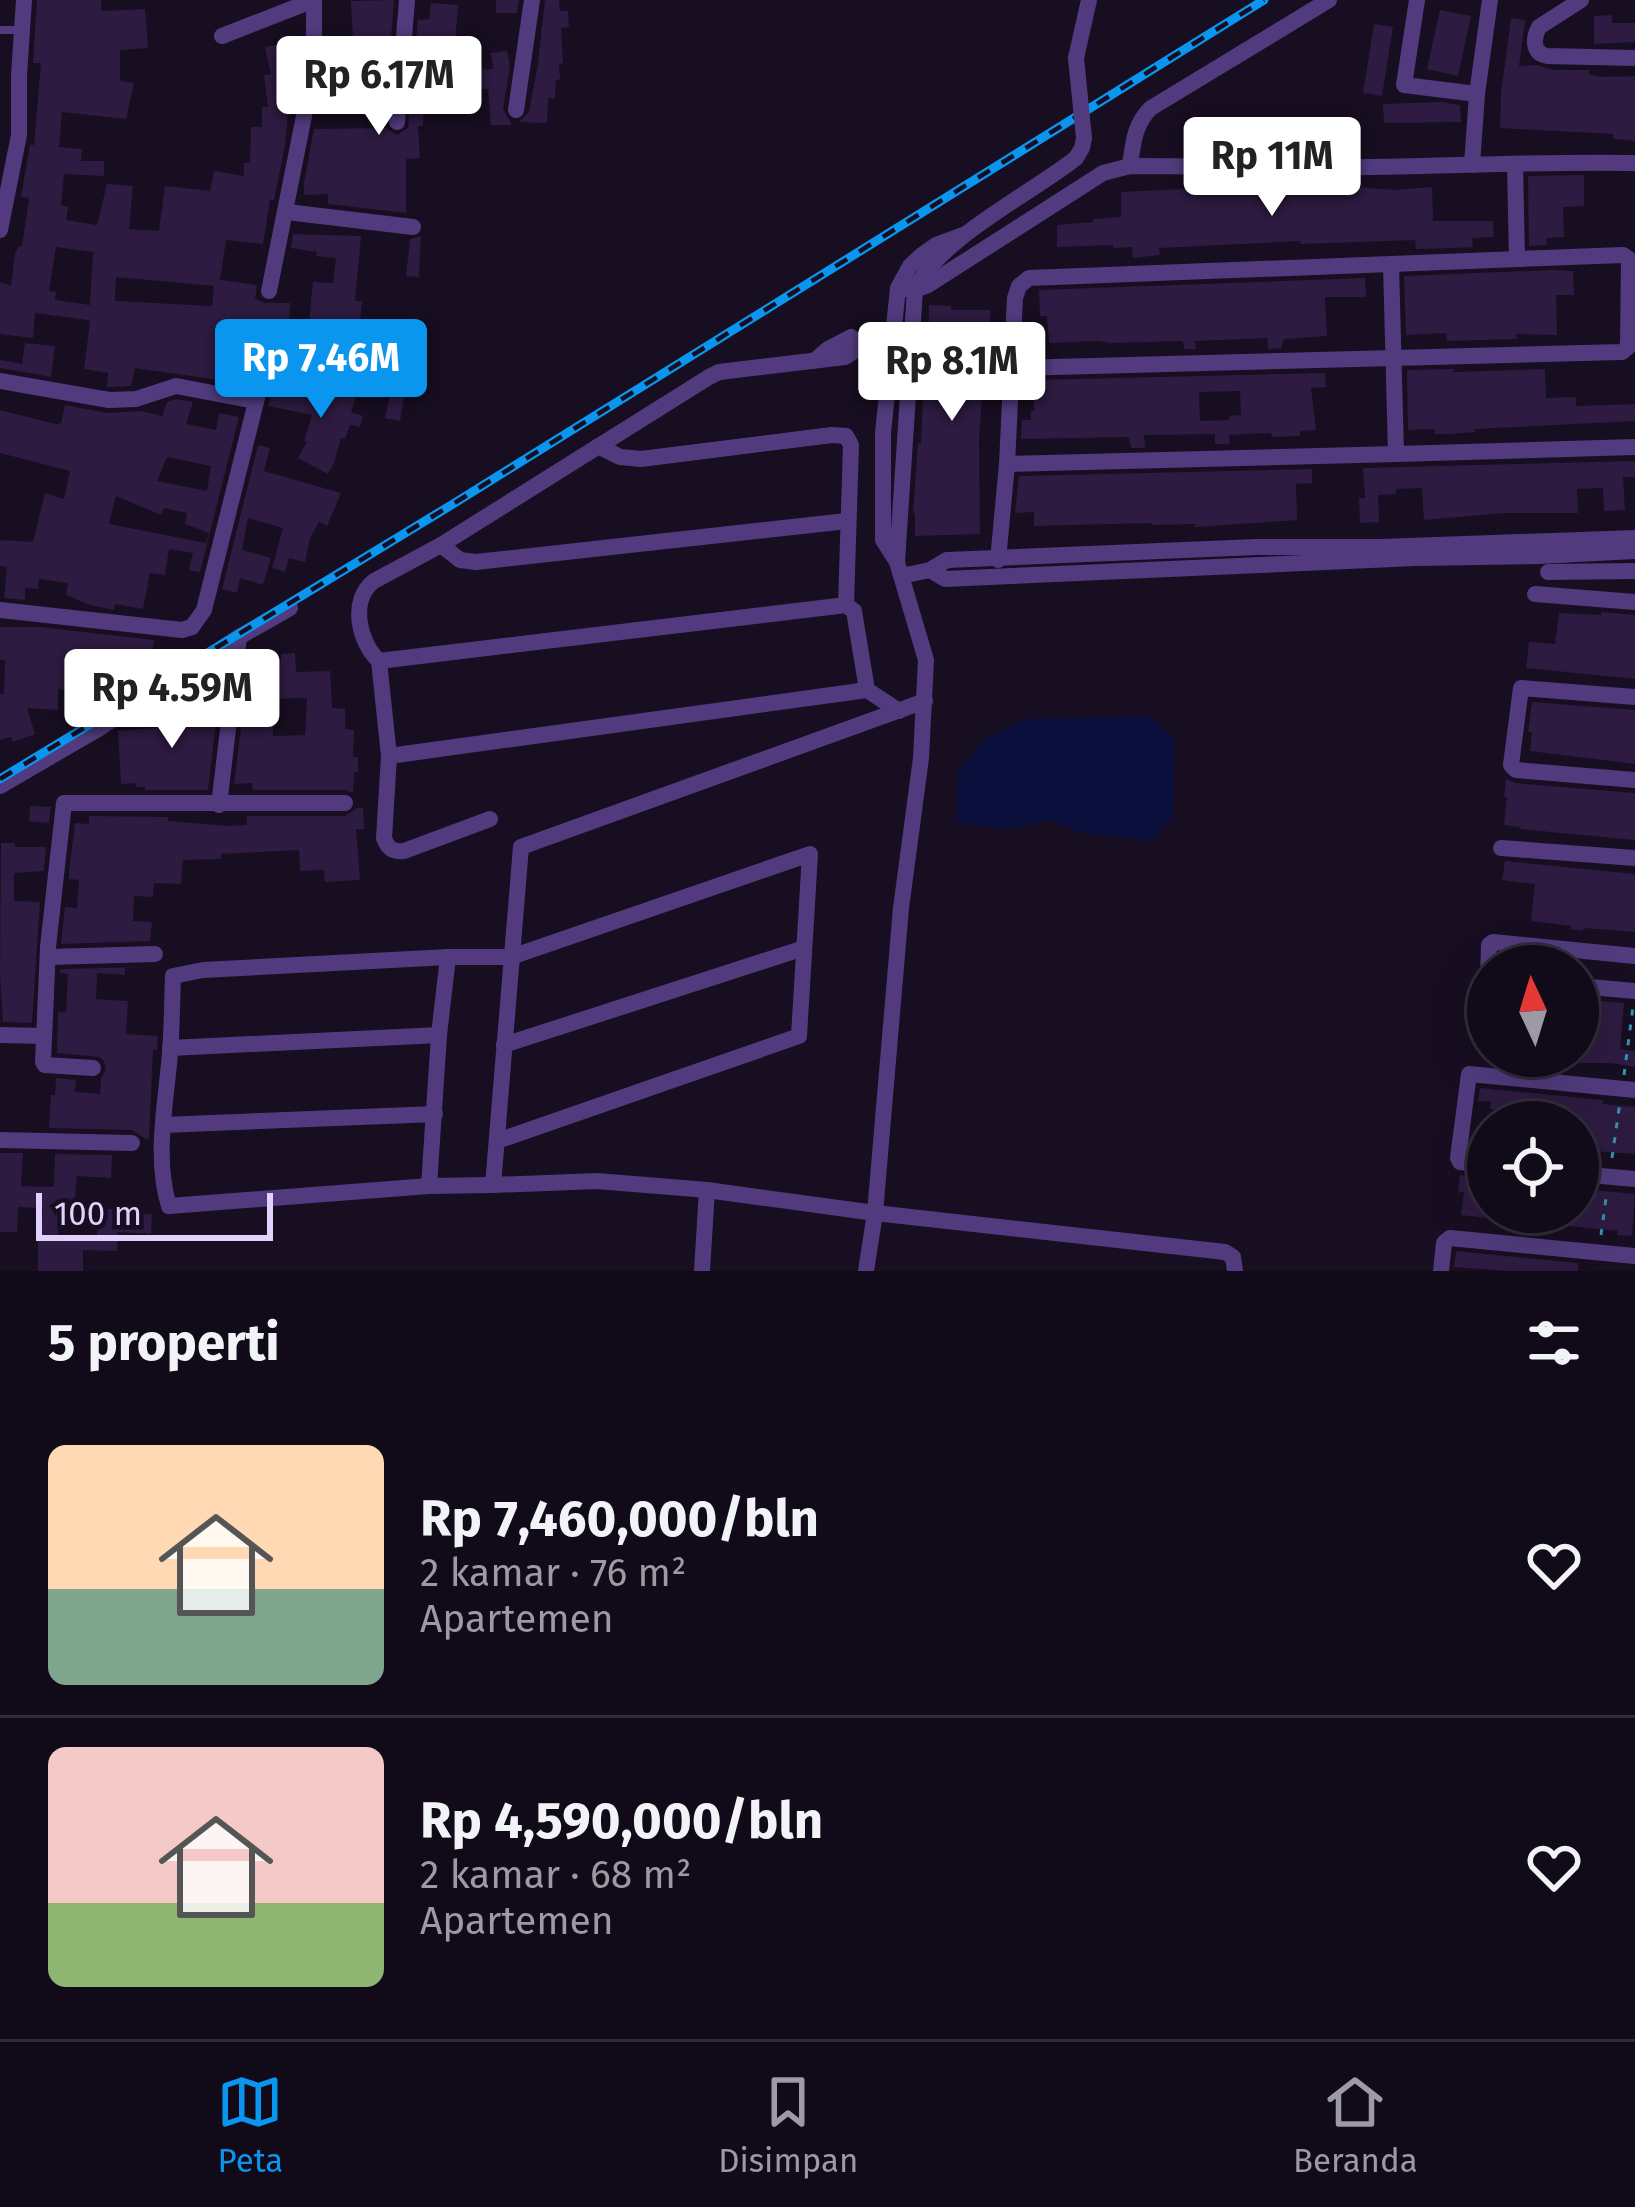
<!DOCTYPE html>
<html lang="id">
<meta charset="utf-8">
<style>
body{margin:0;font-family:"Fira Sans",sans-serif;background:#1e1826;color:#f1f3f6;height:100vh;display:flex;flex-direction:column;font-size:45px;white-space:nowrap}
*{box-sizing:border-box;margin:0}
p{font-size:39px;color:#9c9aa2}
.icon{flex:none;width:66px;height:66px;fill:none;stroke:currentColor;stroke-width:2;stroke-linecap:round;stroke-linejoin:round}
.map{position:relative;height:1271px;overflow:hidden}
.panel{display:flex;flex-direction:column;background:#110a19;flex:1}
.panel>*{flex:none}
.needle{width:78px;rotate:356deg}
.fabs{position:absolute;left:1467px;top:945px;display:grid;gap:24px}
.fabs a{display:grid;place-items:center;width:132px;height:132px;border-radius:50%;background:#110a19;box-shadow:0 12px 48px #0002,0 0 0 3px #302b38;font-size:60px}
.scale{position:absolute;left:36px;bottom:30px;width:237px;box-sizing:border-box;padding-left:12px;border:6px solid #e2d0fd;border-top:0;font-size:33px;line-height:42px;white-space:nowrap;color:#e2d0fd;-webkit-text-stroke:9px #170e21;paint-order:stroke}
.price{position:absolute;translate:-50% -102px;padding:0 27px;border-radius:12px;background:#fff;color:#222;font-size:39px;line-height:78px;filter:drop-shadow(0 3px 6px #0008)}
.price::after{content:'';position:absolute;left:50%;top:72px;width:36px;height:27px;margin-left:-18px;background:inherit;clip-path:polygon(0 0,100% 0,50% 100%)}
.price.selected{background:#0a95ef;color:#fff}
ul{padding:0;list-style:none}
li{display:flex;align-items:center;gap:36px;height:300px;padding:0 48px}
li+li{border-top:3px solid #302b38}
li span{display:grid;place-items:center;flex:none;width:336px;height:240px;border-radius:18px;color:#555}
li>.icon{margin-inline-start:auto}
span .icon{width:144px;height:144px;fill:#fffc;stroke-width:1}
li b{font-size:51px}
h2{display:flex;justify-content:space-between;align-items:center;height:144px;padding:0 48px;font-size:51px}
.tab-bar{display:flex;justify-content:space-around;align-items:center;height:168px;border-top:3px solid #302b38;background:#110a19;font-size:33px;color:#9c9aa2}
.tab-bar a{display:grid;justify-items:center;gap:6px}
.tab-bar .selected{color:#0a95ef}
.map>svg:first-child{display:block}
.water{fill:#0b0f3c}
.building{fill:#2e1b41;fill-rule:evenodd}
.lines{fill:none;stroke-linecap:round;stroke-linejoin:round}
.path{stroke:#3391ae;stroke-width:3;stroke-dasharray:6 9;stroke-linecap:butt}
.lane{stroke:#513b7e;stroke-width:8}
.street{stroke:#513b7e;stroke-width:16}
.rail-casing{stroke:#0a95ef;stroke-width:9}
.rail{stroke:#170e21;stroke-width:4.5;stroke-dasharray:14;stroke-linecap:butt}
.street-bridge{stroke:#513b7e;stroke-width:16}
</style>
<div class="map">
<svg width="1635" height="1271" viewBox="0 0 1635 1271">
<rect width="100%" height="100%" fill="#170e21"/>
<path class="water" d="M1147 716 1175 737 1173 817 1151 841 1082 833 1047 820 1005 830 957 822V773L986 738 1026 719Z"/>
<g class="building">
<path d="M37 0H101L102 11 145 9 148 48 120 50V81L134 83 126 119 62 112 59 147 82 149 81 161H104V176L64 174 61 205 68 207 66 220 97 225 107 184 133 186 129 229 159 231 165 186 210 191 214 171 244 176V163H250L251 127H262V107H268L264 75 271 74 265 47 301 40V53L290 55 294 99 291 115H288L285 146 274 200H270L263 244 226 240 220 280 257 285 255 299 265 303H290L288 344 307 346 313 282 333 283 336 258 316 256 317 252 291 248 293 234 361 236 355 301H362L356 366 269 358 254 365 247 384 135 368 131 386 110 387H107L108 373 84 369 90 321 88 320 35 313 33 338 0 334V282L11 286 15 254 19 246H22L29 198 21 197 30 145H34L41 63H33ZM56 247 93 252 90 305 55 300 56 292 49 291ZM116 277 214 286 212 306 115 301Z"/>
<path d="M394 0 386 102 366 103 365 66 341 65V56H327V40H353L351 1Z"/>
<path d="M496 0H519L517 13H496Z"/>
<path d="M545 0H559L560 11H568L569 27 561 28 563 63 559 64 560 79 556 80 555 98H548L547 123 519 122 529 112 538 63Z"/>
<path d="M431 3 458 5 454 56 423 55V126H418L420 158 406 159V213L328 204V194L304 195V183L314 129 386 128 397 135 408 128 418 20 429 19Z"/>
<path d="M1440 10 1471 16 1458 76 1427 69Z"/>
<path d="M1612 15V23H1635V42L1594 44V16Z"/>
<path d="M1511 18 1525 20 1519 66 1536 65 1554 70H1589V75L1603 77 1635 76V141L1614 139 1613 134 1500 128 1501 94Z"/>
<path d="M1374 24 1393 27 1382 96 1363 93Z"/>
<path d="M507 51 510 66 503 109 512 125H491L488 89 463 90 462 70 493 69 491 53Z"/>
<path d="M1441 102 1460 105 1461 122 1384 123 1383 104Z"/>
<path d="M1584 175V206L1563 207 1564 237 1546 238 1547 245 1529 246 1528 176Z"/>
<path d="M1286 184 1287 190 1308 191 1355 187 1394 190 1432 187 1433 221H1493L1494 237 1472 238 1473 247 1454 248 1416 249 1415 240 1301 244 1300 241 1159 248 1160 255 1133 258 1132 247 1113 248V245L1057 247V225L1093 222V219L1121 217V192Z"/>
<path d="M421 236 419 277 406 276 410 239Z"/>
<path d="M1553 270 1573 271 1574 295H1556L1557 335 1516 334 1517 339 1447 341 1446 333 1406 335 1404 276Z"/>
<path d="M1365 278 1366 297H1325L1327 336 1284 339 1281 348 1268 349 1267 338 1195 341 1196 349H1184L1183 341 1111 343 1098 341 1049 343 1047 316H1040L1039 290Z"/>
<path d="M929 305 951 306V310H990L991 343 986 342 979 438 980 534 915 536V513H913L918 443H921L924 375H928ZM942 350H968L967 376 941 375Z"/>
<path d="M25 343 55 346 51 377 0 368V360L22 364Z"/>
<path d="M1454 369V372L1545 369 1546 398 1576 397V406L1635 404V421L1475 429V432L1449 434H1435L1434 429 1408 430 1407 370Z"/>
<path d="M1325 373 1326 387 1311 388 1316 430 1300 431V436L1272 437 1271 433 1243 434 1229 435 1230 444H1215V434L1144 435 1145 448H1131L1129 437 1021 439 1022 420H1031V411H1034V380ZM1240 391 1241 415 1229 416V420L1200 421 1199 392Z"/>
<path d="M299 386 326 389 356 396 351 412 363 416 360 427 350 425 345 439 341 438 334 463 328 474 298 458 307 442 304 441 312 415 268 406 272 390 297 395Z"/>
<path d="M391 389 405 392 400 421 385 418Z"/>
<path d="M177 399 193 402 186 424 216 430 219 413 239 417 200 572 189 570 193 553 169 549 165 575 150 573 143 609 115 604 114 610 90 605 66 595 68 583 39 579 38 589 25 588V600L4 598 7 567 0 566V540L33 542 45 493 64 499 70 471 0 453V410L56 424 61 423 65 405 107 413 141 411 162 416 167 402ZM167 457 211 466 207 491 157 481ZM116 496 161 515 164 508 187 513 185 524 209 533 206 543 109 524Z"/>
<path d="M258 445 270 448 264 471 341 493 327 526 319 522 310 538 305 562 289 558 285 572 272 568 283 528 248 518 242 550 271 558 263 585 240 578 237 593 222 589Z"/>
<path d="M1635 461V477H1623L1625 510 1604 511 1603 488 1577 489 1578 513H1506L1424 520 1422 488 1396 489V494L1378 495 1379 522 1360 523 1359 498H1365L1363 468Z"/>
<path d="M1312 469V483L1296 484 1297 520 1211 526 1195 527V524L1152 525 1151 523 1034 526V512L1015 513 1019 476Z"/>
<path d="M1601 612 1635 615V679L1526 668 1529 642 1555 644 1559 613 1601 615Z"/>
<path d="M0 627H40L154 640 152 658H130V667L102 666 99 694 58 689V710L27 708 35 734 13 742 11 737 0 740V694H4L5 660H0Z"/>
<path d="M295 653 296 672 330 671 332 708 345 709V729L354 730 353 757H358V772H354L353 793 345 790H253L252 783 234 784 249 663 281 662V654ZM307 698 305 735 273 736 272 699Z"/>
<path d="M220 690 208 790H145V787H136L135 783 121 784 118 731 185 725 184 700 208 699 207 691Z"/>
<path d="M1532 702 1635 710V764L1530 751 1532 732H1528Z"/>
<path d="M1506 779 1515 783 1635 793V840L1520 829V827L1504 825 1507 797H1504Z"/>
<path d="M30 806 51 807 49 823 29 821Z"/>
<path d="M357 808H363L364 829H356L360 880 325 882 324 870 300 871 299 850 221 854V859L183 860 181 884 154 883 153 897 134 896 133 921 152 922 150 941 61 944 65 907 77 908 79 880 69 879V872L75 823 89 824V816L168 817V821L227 826 247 825V816H345Z"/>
<path d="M1 843H15V847H46L44 871 14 873V901L40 902 32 1023 3 1022 0 975Z"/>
<path d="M1505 861 1635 874V932L1584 928 1583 931 1570 929 1571 926 1531 921 1535 884 1502 880Z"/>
<path d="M146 967 125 968V975L97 973 96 999 128 1001 126 1034 158 1036 157 1050H153L149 1139 144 1138 132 1130 49 1128 51 1095H55L56 1078 76 1080 75 1092 100 1094 101 1078 106 1070 104 1061 99 1057 57 1053 58 1012H66L68 974 60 973V969Z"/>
<path d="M1578 999 1624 1003 1620 1049 1635 1051V1067L1611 1063H1578Z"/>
<path d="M1480 1088 1604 1100 1603 1104 1635 1107V1154L1578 1150V1118L1564 1117V1111L1509 1107V1111L1490 1109 1491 1102 1478 1101Z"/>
<path d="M0 1153H23L21 1186 49 1187 54 1186 55 1154 112 1155 111 1178 77 1176 74 1204H59L58 1235 97 1236 98 1209H116V1213L152 1214 151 1234 118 1232 117 1251 83 1250V1271H38V1234H41L43 1208 18 1207 17 1232H0Z"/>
<path d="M1460 1175 1488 1178V1218L1461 1215 1464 1192H1458Z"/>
<path d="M1582 1189 1635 1194 1632 1236 1617 1235 1618 1231 1512 1220 1513 1212H1578Z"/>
<path d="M1456 1251 1578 1263V1271H1507L1454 1267Z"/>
</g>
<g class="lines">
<g class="path">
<path d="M1624 1075 1633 1007"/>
<path d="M1612 1158 1620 1102"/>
<path d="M1601 1235 1607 1191"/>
</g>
<path class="lane" d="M0 30H22"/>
<g class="street">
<path d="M1417 0 1404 85 1477 94"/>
<path d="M1581 0 1539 27C1533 38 1532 53 1547 56L1635 58"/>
<path d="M222 36 314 0"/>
<path d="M1076 58 1089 0"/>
<path d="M516 110 532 0"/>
<path d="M397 122 407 0"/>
<path d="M1515 164 1517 259"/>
<path d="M1472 165 1477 94 1490 0"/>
<path d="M1130 166C1133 144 1134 124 1151 108L1329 0"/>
<path d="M287 212 413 227"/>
<path d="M0 230 19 135V76L24 0"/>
<path d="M1391 264 1396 454 1635 447"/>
<path d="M898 288 915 290 928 285 1103 173 1130 166C1210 166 1289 168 1369 167 1458 166 1546 161 1635 163"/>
<path d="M269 291 314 66V0"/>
<path d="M0 381 109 400 136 399 176 386 255 401"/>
<path d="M598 446 620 457 641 459 832 435 846 436 851 445 846 605 379 661C359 643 349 600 374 581L441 545 709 377 719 372 845 357 857 349 858 343 851 337 828 349 814 361"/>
<path d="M1007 464 1396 454"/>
<path d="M441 545 460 560 476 562 847 521"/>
<path d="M998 560 1007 464 1015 298 1019 286 1029 278 1623 255 1629 259 1628 347 1622 352 1012 368"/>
<path d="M897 561 915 290C939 238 1031 194 1076 158L1082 148 1084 138"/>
<path d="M930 570 945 579 1415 558 1539 556 1635 551"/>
<path d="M1548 572 1635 571"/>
<path d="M901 576 930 570 947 560 1256 547H1382L1635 538"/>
<path d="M1535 594 1635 602"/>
<path d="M846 605 854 611 867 690"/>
<path d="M0 610 182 630 192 627 204 610 263 374 269 371 381 381"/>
<path d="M379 661 389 756 384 838C388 849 393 852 404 851L490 819"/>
<path d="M1635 697 1521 688 1511 765 1516 770 1635 780"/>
<path d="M389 756 867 690 899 711"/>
<path d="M0 786 98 729 239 637 290 608"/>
<path d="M219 805 239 637"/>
<path d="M1501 848 1635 858"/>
<path d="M48 957 155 954"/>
<path d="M1488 977 1489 945 1493 942 1635 956"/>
<path d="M1578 986 1635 991"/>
<path d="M0 1035 44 1036"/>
<path d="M504 1045 804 948"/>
<path d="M170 1048 439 1035"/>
<path d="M93 1068 45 1065 43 1062 48 947 64 803H345"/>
<path d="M163 1125 435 1114"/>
<path d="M0 1140 132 1143"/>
<path d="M1488 1165 1460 1162 1458 1158 1469 1074 1635 1090"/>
<path d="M1578 1174 1635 1179"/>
<path d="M493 1185 429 1186 169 1206C154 1158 166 1103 170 1053 172 1028 172 1002 173 976L203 970 448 957H511L810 854 799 1036 497 1141"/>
<path d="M429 1186 439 1035 448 957"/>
<path d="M707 1190 597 1181 493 1185 521 847 925 701"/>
<path d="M702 1271 707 1190 875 1213 1225 1252 1233 1257 1235 1271"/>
<path d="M866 1271 875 1213 901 908 921 758 926 660 897 562 883 540V433L898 288 910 266 922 255 936 245 963 235"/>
<path d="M1441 1271 1444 1243 1450 1238 1635 1256"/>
</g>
<defs>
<path id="rail" d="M0 779 453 504 1264 0"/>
</defs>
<use href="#rail" class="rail-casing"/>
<use href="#rail" class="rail"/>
<path class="street-bridge" d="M1076 58 1084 138"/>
</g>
</svg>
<div class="fabs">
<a><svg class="needle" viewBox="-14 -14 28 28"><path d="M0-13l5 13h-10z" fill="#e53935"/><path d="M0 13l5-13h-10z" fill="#9c9aa2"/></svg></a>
<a><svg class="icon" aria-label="locate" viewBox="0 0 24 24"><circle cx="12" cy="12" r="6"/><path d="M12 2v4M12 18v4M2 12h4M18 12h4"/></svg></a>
</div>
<div class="scale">100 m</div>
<b class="price" style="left:379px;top:138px">Rp 6.17M</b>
<b class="price" style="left:1272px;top:219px">Rp 11M</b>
<b class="price selected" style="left:321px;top:421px">Rp 7.46M</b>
<b class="price" style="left:952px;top:424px">Rp 8.1M</b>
<b class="price" style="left:172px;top:751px">Rp 4.59M</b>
</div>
<section class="panel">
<h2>5 properti<svg class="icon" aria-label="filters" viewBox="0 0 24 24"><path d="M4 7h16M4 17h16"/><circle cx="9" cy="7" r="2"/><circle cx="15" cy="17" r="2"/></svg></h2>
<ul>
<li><span style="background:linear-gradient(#ffd9b3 60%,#7fa58c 0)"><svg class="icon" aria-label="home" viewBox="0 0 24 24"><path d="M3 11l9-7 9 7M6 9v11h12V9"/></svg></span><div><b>Rp 7,460,000/bln</b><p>2 kamar · 76 m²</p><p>Apartemen</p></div><svg class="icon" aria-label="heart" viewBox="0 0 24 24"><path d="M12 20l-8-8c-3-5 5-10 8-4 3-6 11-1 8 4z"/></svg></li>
<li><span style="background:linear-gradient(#f6c9c9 65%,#8fb573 0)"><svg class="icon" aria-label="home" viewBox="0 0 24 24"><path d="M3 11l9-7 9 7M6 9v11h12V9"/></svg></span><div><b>Rp 4,590,000/bln</b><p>2 kamar · 68 m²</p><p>Apartemen</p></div><svg class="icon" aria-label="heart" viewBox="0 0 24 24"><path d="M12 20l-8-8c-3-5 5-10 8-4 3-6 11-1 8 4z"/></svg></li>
</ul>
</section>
<nav class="tab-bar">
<a class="selected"><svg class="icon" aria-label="map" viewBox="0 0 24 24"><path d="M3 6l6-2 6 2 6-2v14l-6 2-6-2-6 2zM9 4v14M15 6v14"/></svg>Peta</a>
<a><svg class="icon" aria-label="saved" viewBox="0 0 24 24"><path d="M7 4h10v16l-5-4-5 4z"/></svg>Disimpan</a>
<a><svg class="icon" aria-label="home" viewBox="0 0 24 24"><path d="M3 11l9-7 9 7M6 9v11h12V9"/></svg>Beranda</a>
</nav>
